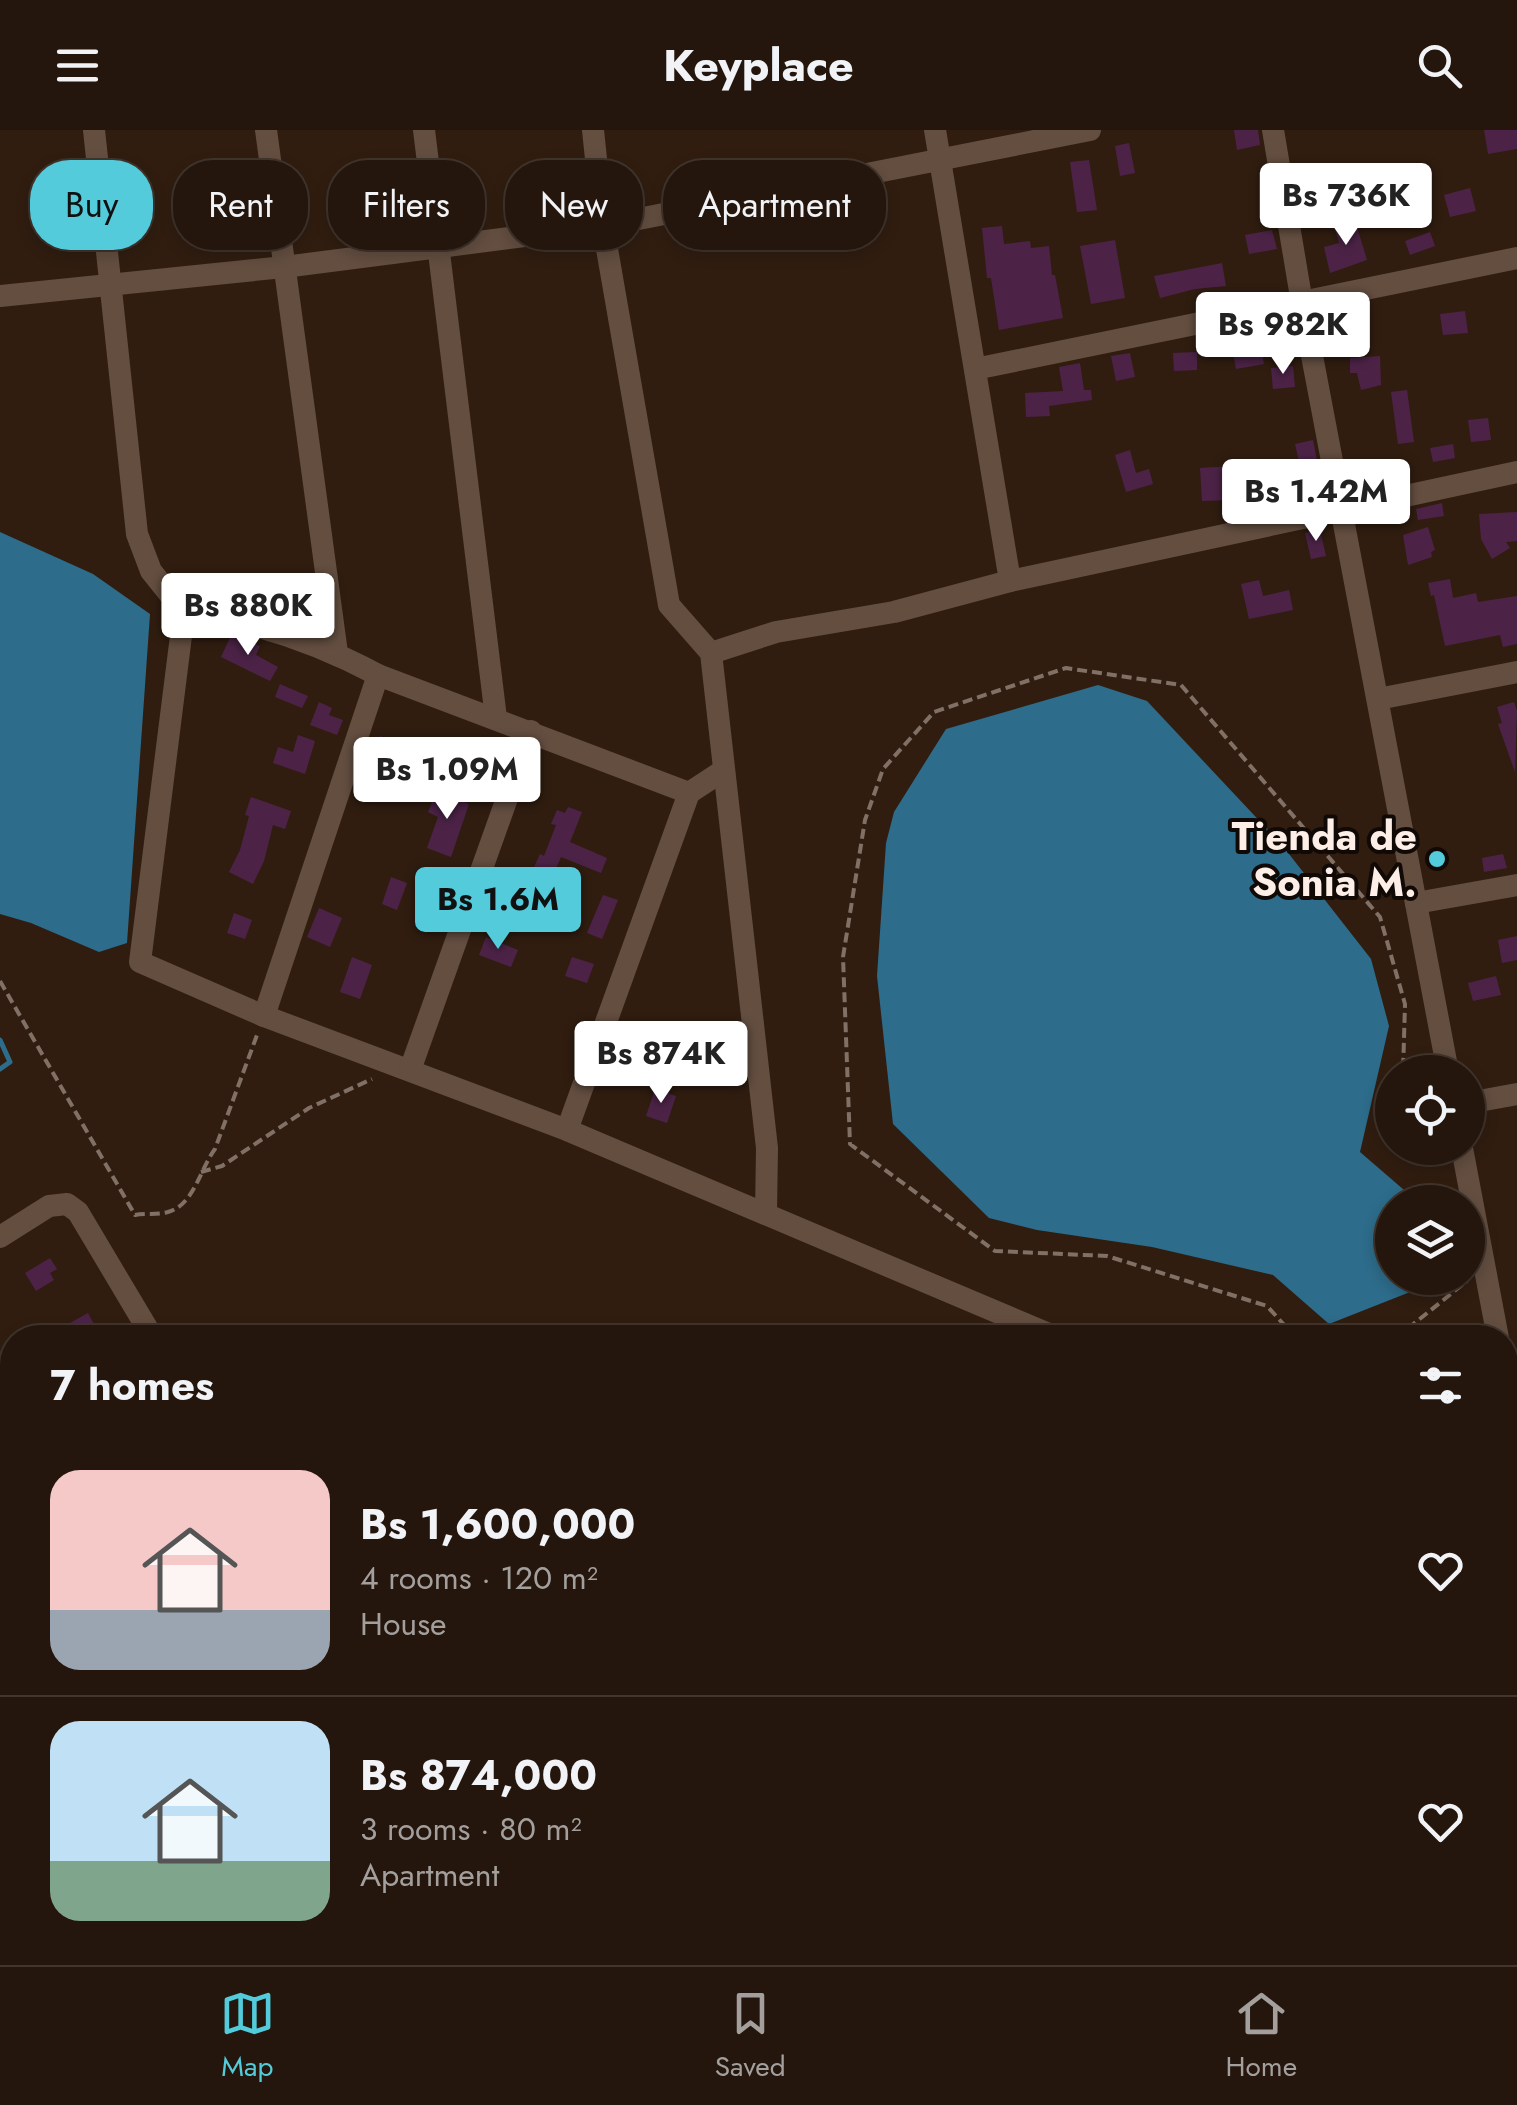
<!DOCTYPE html>
<meta charset="utf-8">
<style>
body{margin:0;font-family:Jost,sans-serif;background:#30231a;color:#f1f3f6;height:100vh;display:flex;flex-direction:column;font-size:38px;white-space:nowrap}
*{box-sizing:border-box;margin:0}
p{font-size:32px;color:#a39f9d}
.icon{flex:none;width:55px;height:55px;fill:none;stroke:currentColor;stroke-width:2;stroke-linecap:round;stroke-linejoin:round}
.map{position:relative;flex:1;overflow:hidden}
.side{position:absolute;left:0px;top:1195px;width:1518px;height:640px;display:flex;flex-direction:column;background:#24160c;border-radius:40px 40px 0 0;box-shadow:0 5px 15px #0003,0 0 0 2px #41352d}
.side>*{flex:none}
.hud{position:absolute;left:30px;top:30px;width:1000px;height:90px;display:flex;gap:20px}
.controls{position:absolute;left:1375px;top:925px;display:grid;gap:20px}
.controls a{display:grid;place-items:center;width:110px;height:110px;border-radius:50%;background:#24160c;box-shadow:0 5px 15px #0003,0 0 0 2px #41352d;font-size:50px}
.price{position:absolute;translate:-50% -85px;padding:0 22px;border-radius:10px;background:#fff;color:#222;font-size:32px;line-height:65px;filter:drop-shadow(0 2px 5px #0008)}
.price::after{content:'';position:absolute;left:50%;top:60px;width:30px;height:22px;margin-left:-15px;background:inherit;clip-path:polygon(0 0,100% 0,50% 100%)}
.price.selected{background:#53cbda;color:#111}
ul{padding:0;list-style:none}
li{display:flex;align-items:center;gap:30px;height:250px;padding:0 50px}
li+li{border-top:2px solid #41352d}
li span{display:grid;place-items:center;flex:none;width:280px;height:200px;border-radius:30px;color:#555}
li>.icon{margin-inline-start:auto}
span .icon{width:120px;height:120px;fill:#fffc;stroke-width:1}
li b{font-size:42px}
h2{display:flex;justify-content:space-between;align-items:center;height:120px;padding:0 50px;font-size:42px}
.pill{padding:0 35px;border-radius:40px;background:#24160c;box-shadow:0 5px 15px #0003,0 0 0 2px #41352d;font-size:35px;line-height:90px}
.pill.selected{background:#53cbda;color:#111}
header{display:flex;justify-content:space-between;align-items:center;height:130px;padding:0 50px;background:#24160c;font-size:45px;font-weight:700}
.dock{display:flex;justify-content:space-around;align-items:center;height:140px;border-top:2px solid #41352d;background:#24160c;font-size:28px;color:#a39f9d}
.dock a{display:grid;justify-items:center;gap:5px}
.dock .selected{color:#53cbda}
.map>svg:first-child{display:block}
.water{fill:#2d6c8b}
.lines{fill:none;stroke-linecap:round;stroke-linejoin:round}
.stream{stroke:#2d6c8b;stroke-width:5}
.building{fill:#4c2347}
.path{stroke:#817065;stroke-width:4;stroke-dasharray:10 5;stroke-linecap:butt}
.minor{stroke:#634e40;stroke-width:22}
.poi-dot{fill:#53cbda;stroke:#110905;stroke-width:4}
.labels{text-anchor:middle;stroke-width:8;stroke-linejoin:round;paint-order:stroke}
.poi-label{font-size:40px;font-weight:bold;fill:#fdefe7;stroke:#110905;text-anchor:end}
</style>
<header><svg class="icon" aria-label="menu" viewBox="0 0 24 24"><path d="M4 6h16M4 12h16M4 18h16"/></svg>Keyplace<svg class="icon" aria-label="search" viewBox="0 0 24 24"><circle cx="10" cy="10" r="6"/><path d="M15 15l6 6"/></svg></header>
<div class="map">
<svg width="1517" height="1835" viewBox="0 0 1517 1835">
<rect width="100%" height="100%" fill="#301d10"/>
<g class="water">
<path d="M0 402 93 444 150 484 127 813 99 822 31 793 0 784Z"/>
<path d="M1098 555 1147 571 1282 715 1371 829 1389 896 1360 1022 1418 1072H1392V1148H1438V1151L1329 1194 1273 1145 1152 1117 1037 1100 989 1088 893 994 877 846 886 713 894 682 946 599Z"/>
<path d="M9 1313 12 1315V1752L0 1756V1314Z"/>
<path d="M1517 1729V1785L1505 1790V1731Z"/>
<path d="M12 1776V1822L163 1823 166 1835H0V1779Z"/>
</g>
<g class="lines">
<path class="stream" d="M0 910 10 932 0 939"/>
</g>
<g class="building">
<path d="M1234 0H1258L1260 15 1237 20Z"/>
<path d="M1484 0H1517V19L1488 24Z"/>
<path d="M1129 13 1135 43 1120 46 1115 16Z"/>
<path d="M1089 30 1097 80 1077 82 1070 32Z"/>
<path d="M1470 58 1476 81 1450 87 1444 65Z"/>
<path d="M1355 90 1367 130 1330 143 1324 117 1339 113 1334 96Z"/>
<path d="M1002 96 1004 114 1030 111 1031 118 1049 116 1052 145H1055L1063 188 999 200 991 148H987L982 98Z"/>
<path d="M1272 100 1277 119 1249 124 1245 105Z"/>
<path d="M1430 102 1435 116 1410 125 1405 111Z"/>
<path d="M1115 110 1125 168 1091 174 1080 116Z"/>
<path d="M1222 133 1226 156 1195 159 1160 168 1154 146Z"/>
<path d="M1362 175 1364 193 1342 195 1341 179Z"/>
<path d="M1465 181 1468 203 1443 205 1440 184Z"/>
<path d="M1260 212 1264 234 1236 239 1232 217Z"/>
<path d="M1197 222V240L1174 241 1173 223Z"/>
<path d="M1130 223 1135 247 1116 251 1111 226Z"/>
<path d="M1380 226 1381 255 1361 260 1357 243H1350V228Z"/>
<path d="M1080 233 1084 260H1091L1092 270 1049 276 1050 286 1026 287 1025 263 1063 261 1059 237Z"/>
<path d="M1293 236 1295 257 1273 259 1271 238Z"/>
<path d="M1407 260 1414 312 1398 314 1391 262Z"/>
<path d="M1488 288 1491 310 1471 312 1468 290Z"/>
<path d="M1313 310 1322 357 1306 361 1295 314Z"/>
<path d="M1453 314 1455 328 1433 332 1430 318Z"/>
<path d="M1130 320 1136 343 1149 339 1153 354 1126 362 1115 325Z"/>
<path d="M1232 336 1234 370 1202 371 1200 338Z"/>
<path d="M1442 373 1444 386 1418 390 1416 379Z"/>
<path d="M1517 382V411L1506 412 1510 418 1492 429 1481 409 1479 384Z"/>
<path d="M1428 397 1435 420 1431 422 1432 427 1408 435 1403 405Z"/>
<path d="M1320 400 1326 426 1311 429 1305 403Z"/>
<path d="M1450 449 1453 468 1476 463 1478 472 1517 466V514L1503 517 1500 505 1445 516 1434 465 1431 466 1428 453Z"/>
<path d="M1259 450 1263 466 1289 460 1293 480 1249 489 1241 454Z"/>
<path d="M231 505 260 516 256 525 278 537 270 551 221 527Z"/>
<path d="M280 554 308 566 302 578 275 567Z"/>
<path d="M319 572 332 578 329 585 343 590 337 605 310 595Z"/>
<path d="M1514 572 1517 581 1515 642 1498 594 1502 593 1497 577Z"/>
<path d="M298 605 315 611 305 644 273 633 278 617 293 622Z"/>
<path d="M380 606 396 612 388 631 372 625Z"/>
<path d="M477 611 495 619 486 637 462 625 468 613 475 616Z"/>
<path d="M422 645 438 652 430 669 414 662Z"/>
<path d="M437 660 469 674 451 727 427 718 438 687 428 682Z"/>
<path d="M251 667 291 681 285 699 273 695 264 731 253 754 229 742 240 720 249 686 245 685Z"/>
<path d="M568 677 582 682 570 712 607 728 601 743 561 727 553 745 534 737 540 724 544 726 556 695 551 694 557 680 565 683Z"/>
<path d="M1503 724 1507 738 1484 742 1482 728Z"/>
<path d="M391 747 407 753 397 780 382 774Z"/>
<path d="M603 765 618 770 602 809 587 803Z"/>
<path d="M319 778 342 788 330 817 307 807Z"/>
<path d="M234 783 252 790 245 809 227 803Z"/>
<path d="M1517 806V830L1502 833 1498 810Z"/>
<path d="M486 807 518 820 511 837 479 825Z"/>
<path d="M352 827 372 835 360 869 340 862Z"/>
<path d="M572 827 594 834 587 853 565 846Z"/>
<path d="M1496 846 1501 865 1473 871 1468 853Z"/>
<path d="M655 959 676 966 667 993 646 986Z"/>
<path d="M50 1128 57 1139 50 1143 54 1150 36 1161 25 1143Z"/>
<path d="M88 1183 98 1202 88 1208H43Z"/>
</g>
<g class="lines">
<g class="path">
<path d="M0 851 135 1085C146 1083 157 1085 168 1082 194 1075 200 1039 215 1019L257 905"/>
<path d="M201 1042 222 1036 309 978 372 949"/>
<path d="M1296 1208 1267 1176 1107 1126 995 1121 850 1014 843 827 865 690 883 639 934 582 1066 538 1181 555 1380 787 1405 874 1403 942"/>
<path d="M1396 1208 1467 1151"/>
</g>
<g class="minor">
<path d="M94 0 137 404 151 441 184 482"/>
<path d="M266 0 337 523"/>
<path d="M424 0 496 588"/>
<path d="M593 0 603 96 669 475 711 523 767 1018 766 1083"/>
<path d="M935 0 1010 451"/>
<path d="M1273 0 1302 173 1448 942"/>
<path d="M0 166 284 137 603 96 1090 0"/>
<path d="M975 239 1517 128"/>
<path d="M711 523 776 502 894 482 1010 451 1517 342"/>
<path d="M1378 569 1517 542"/>
<path d="M689 663 378 545C318 513 251 490 184 482L140 832 264 886 567 1000 1058 1208"/>
<path d="M1416 773 1517 755"/>
<path d="M264 886 378 545"/>
<path d="M410 940 531 601"/>
<path d="M1468 973 1517 964"/>
<path d="M567 1000 689 663 724 640"/>
<path d="M1462 1018 1498 1208"/>
<path d="M0 1107 49 1076 67 1074 78 1082 153 1208"/>
<path d="M1505 1239 1517 1296"/>
<path d="M1505 1378 1517 1382"/>
<path d="M216 1822 220 1835"/>
<path d="M501 1822 509 1835"/>
<path d="M946 1822 949 1835"/>
<path d="M967 1822 970 1835"/>
<path d="M1242 1822V1835"/>
<path d="M1359 1822 1361 1835"/>
<path d="M424 1835 438 1822"/>
<path d="M670 1835 721 1822"/>
</g>
</g>
<circle class="poi-dot" cx="1437" cy="729" r="10"/>
<g class="labels">
<g class="poi-label">
<text x="1417" y="720">Tienda de<tspan x="1417" dy="46">Sonia M.</tspan></text>
</g>
</g>
</svg>
<div class="controls">
<a><svg class="icon" aria-label="locate" viewBox="0 0 24 24"><circle cx="12" cy="12" r="6"/><path d="M12 2v4M12 18v4M2 12h4M18 12h4"/></svg></a>
<a><svg class="icon" aria-label="layers" viewBox="0 0 24 24"><path d="M12 4l9 5-9 5-9-5zM3 14l9 5 9-5"/></svg></a>
</div>
<b class="price" style="left:1346px;top:118px">Bs 736K</b>
<b class="price" style="left:1283px;top:247px">Bs 982K</b>
<b class="price" style="left:1316px;top:414px">Bs 1.42M</b>
<b class="price" style="left:248px;top:528px">Bs 880K</b>
<b class="price" style="left:447px;top:692px">Bs 1.09M</b>
<b class="price selected" style="left:498px;top:822px">Bs 1.6M</b>
<b class="price" style="left:661px;top:976px">Bs 874K</b>
<div class="hud">
<a class="pill selected">Buy</a>
<a class="pill">Rent</a>
<a class="pill">Filters</a>
<a class="pill">New</a>
<a class="pill">Apartment</a>
</div>
<section class="side">
<h2>7 homes<svg class="icon" aria-label="filters" viewBox="0 0 24 24"><path d="M4 7h16M4 17h16"/><circle cx="9" cy="7" r="2"/><circle cx="15" cy="17" r="2"/></svg></h2>
<ul>
<li><span style="background:linear-gradient(#f6c9c9 70%,#9aa5b1 0)"><svg class="icon" aria-label="home" viewBox="0 0 24 24"><path d="M3 11l9-7 9 7M6 9v11h12V9"/></svg></span><div><b>Bs 1,600,000</b><p>4 rooms · 120 m²</p><p>House</p></div><svg class="icon" aria-label="heart" viewBox="0 0 24 24"><path d="M12 20l-8-8c-3-5 5-10 8-4 3-6 11-1 8 4z"/></svg></li>
<li><span style="background:linear-gradient(#bfe0f5 70%,#7fa58c 0)"><svg class="icon" aria-label="home" viewBox="0 0 24 24"><path d="M3 11l9-7 9 7M6 9v11h12V9"/></svg></span><div><b>Bs 874,000</b><p>3 rooms · 80 m²</p><p>Apartment</p></div><svg class="icon" aria-label="heart" viewBox="0 0 24 24"><path d="M12 20l-8-8c-3-5 5-10 8-4 3-6 11-1 8 4z"/></svg></li>
</ul>
</section>
</div>
<nav class="dock">
<a class="selected"><svg class="icon" aria-label="map" viewBox="0 0 24 24"><path d="M3 6l6-2 6 2 6-2v14l-6 2-6-2-6 2zM9 4v14M15 6v14"/></svg>Map</a>
<a><svg class="icon" aria-label="saved" viewBox="0 0 24 24"><path d="M7 4h10v16l-5-4-5 4z"/></svg>Saved</a>
<a><svg class="icon" aria-label="home" viewBox="0 0 24 24"><path d="M3 11l9-7 9 7M6 9v11h12V9"/></svg>Home</a>
</nav>
